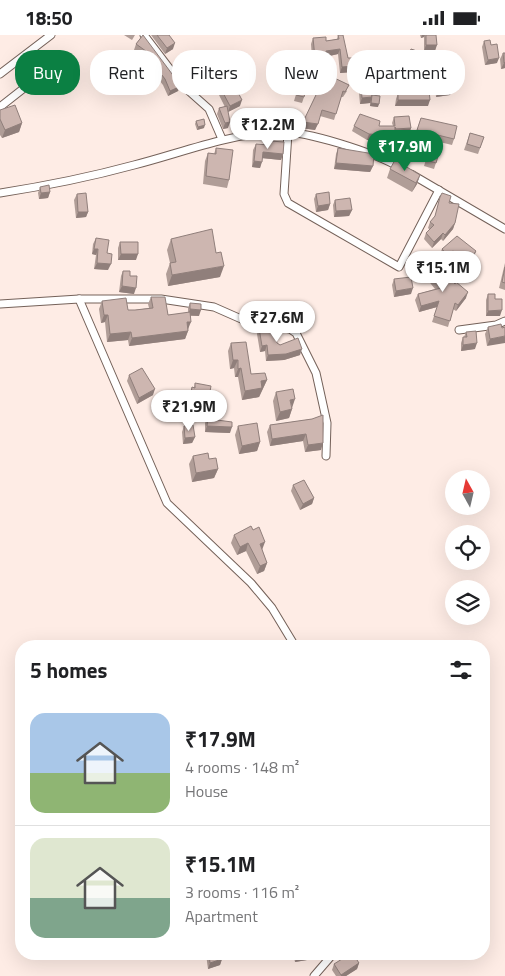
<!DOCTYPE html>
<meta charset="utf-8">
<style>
body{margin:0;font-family:"Titillium Web",sans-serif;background:#f2f2f2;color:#202124;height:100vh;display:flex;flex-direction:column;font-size:19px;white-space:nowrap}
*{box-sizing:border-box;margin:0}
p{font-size:16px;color:#757577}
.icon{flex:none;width:28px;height:28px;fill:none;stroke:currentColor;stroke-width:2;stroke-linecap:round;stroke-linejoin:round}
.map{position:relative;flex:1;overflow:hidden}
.details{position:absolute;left:15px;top:605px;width:475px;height:320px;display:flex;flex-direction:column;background:#fff;border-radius:20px;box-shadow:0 5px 20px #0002}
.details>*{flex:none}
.guide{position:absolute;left:15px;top:15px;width:475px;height:45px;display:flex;gap:10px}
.needle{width:32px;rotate:352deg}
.tools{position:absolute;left:445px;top:435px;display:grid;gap:10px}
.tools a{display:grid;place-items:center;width:45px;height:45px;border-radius:50%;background:#fff;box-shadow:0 5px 20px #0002;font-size:25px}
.price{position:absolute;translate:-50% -42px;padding:0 11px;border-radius:18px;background:#fff;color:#222;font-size:16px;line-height:32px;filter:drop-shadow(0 1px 2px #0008)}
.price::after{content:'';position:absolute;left:50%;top:30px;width:15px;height:11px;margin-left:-8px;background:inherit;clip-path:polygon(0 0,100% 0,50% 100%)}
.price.selected{background:#0b8043;color:#fff}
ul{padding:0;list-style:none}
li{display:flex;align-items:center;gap:15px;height:125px;padding:0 15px}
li+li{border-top:1px solid #e0e0e0}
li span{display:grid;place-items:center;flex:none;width:140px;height:100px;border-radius:15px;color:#555}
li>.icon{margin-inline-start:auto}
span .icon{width:60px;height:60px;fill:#fffc;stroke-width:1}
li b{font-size:21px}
h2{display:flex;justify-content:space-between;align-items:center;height:60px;padding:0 15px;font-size:21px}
.pill{padding:0 18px;border-radius:20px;background:#fff;box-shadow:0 5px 20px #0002;font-size:18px;line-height:45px}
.pill.selected{background:#0b8043;color:#fff}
.status{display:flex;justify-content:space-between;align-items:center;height:35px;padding:0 25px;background:#fff;direction:ltr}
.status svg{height:14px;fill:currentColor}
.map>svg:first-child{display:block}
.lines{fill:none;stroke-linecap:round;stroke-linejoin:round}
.minor-casing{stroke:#746159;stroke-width:9}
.minor{stroke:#fff;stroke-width:7}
.wall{fill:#b09d97}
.shaded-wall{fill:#907f7b}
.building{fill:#cdb6b0;stroke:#907f7b}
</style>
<div class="status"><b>18:50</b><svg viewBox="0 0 49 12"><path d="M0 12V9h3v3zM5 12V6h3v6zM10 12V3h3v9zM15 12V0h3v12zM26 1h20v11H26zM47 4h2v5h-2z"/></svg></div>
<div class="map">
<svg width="505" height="941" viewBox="0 0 505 941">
<rect width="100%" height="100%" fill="#feece5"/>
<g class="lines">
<defs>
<g id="minor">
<path d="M144 0 182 50 209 74 222 104"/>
<path d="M0 39 51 0"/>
<path d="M0 72 56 28"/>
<path d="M288 98 284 159 288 168 399 232 439 155"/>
<path d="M411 139 505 194"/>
<path d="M0 158C45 151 90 142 134 130 181 118 225 100 274 97 304 94 375 118 401 133"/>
<path d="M79 264 167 468 251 548 272 573 295 611"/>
<path d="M0 269 79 264H161L214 272 248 287 290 294 296 298 316 338 327 388 326 421"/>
<path d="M459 295 496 290 505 286"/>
<path d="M314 941 333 919"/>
</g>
</defs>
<use href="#minor" class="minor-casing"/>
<use href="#minor" class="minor"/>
</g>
<g class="wall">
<path d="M124 0H135L132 5Z"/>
<path d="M143 0 178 56 168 61 163 50 145 27 146 24 134 15 136 9Z"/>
<path d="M151 0H169L173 14 165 19Z"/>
<path d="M338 0 348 23 352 37 340 38 338 19 326 22 325 38 308 40 307 29 309 23H312L311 9 313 3 326 6 337 4Z"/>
<path d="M420 0H436L435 16H424V2L421 3Z"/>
<path d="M484 6 491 10 497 28 485 30 482 12Z"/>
<path d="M411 14 420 17 416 30 406 28Z"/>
<path d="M503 18H505V33L501 34 500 24Z"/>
<path d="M372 24 383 29 375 49 364 45Z"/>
<path d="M326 39 347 56 343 62H341L334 85 320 81 315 95 301 93Z"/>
<path d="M438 44 452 54 450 60 436 62 435 50Z"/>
<path d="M299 49 304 62 302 68 294 66Z"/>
<path d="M361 52 372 60 378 72 370 71V68L360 69 359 58Z"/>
<path d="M221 54 240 71 228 77V93L223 94 217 79 219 73 225 72 219 60Z"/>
<path d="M415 57 428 71H395L396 64 398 58 414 59Z"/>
<path d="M0 75 22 88 19 97 2 103 0 100Z"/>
<path d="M394 82 411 93 409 99 395 100 393 106H383L367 105 352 96 354 91H393L392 88Z"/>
<path d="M421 83 454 104 452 110 415 101Z"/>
<path d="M196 86 204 93 197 95 195 89Z"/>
<path d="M470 98 484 102 478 119 464 115Z"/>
<path d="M270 106 283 119 281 125 262 123 260 133 252 132 253 115 256 109 268 110Z"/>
<path d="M216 113 229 145 227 153 203 149 205 126 208 118 214 119Z"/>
<path d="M338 113 373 131 370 137 334 134 336 119Z"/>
<path d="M429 115 439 118 434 134 424 131Z"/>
<path d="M390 134 420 140 417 149 412 157 387 143Z"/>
<path d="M40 152 50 157 48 163 39 164 38 158Z"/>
<path d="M77 159 88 177 86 182 76 183 74 165Z"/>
<path d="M316 159 330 169 328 175 316 177 314 164Z"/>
<path d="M440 162 449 168 455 188 453 194 443 206 441 204 432 213 424 204 426 198 430 195 428 193 430 187 435 182Z"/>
<path d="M335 165 352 175 349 181 334 182 333 170Z"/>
<path d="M96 203 107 218 108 235 94 234 96 220 92 219 93 209Z"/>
<path d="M171 204 220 242 168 251 166 239 170 228 167 215Z"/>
<path d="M120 207 136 225H118V213Z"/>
<path d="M442 214 476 216 473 224 465 235 450 224 444 228 439 222Z"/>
<path d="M505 228V255L499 253Z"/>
<path d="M423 230 440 241 455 249 466 263 456 276 453 274 448 292 432 287 437 272 419 277 415 265 418 259 435 254 427 244 425 245 421 236Z"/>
<path d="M123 236 130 241 134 259 119 257 121 241Z"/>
<path d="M394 244 411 259 394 262 392 250Z"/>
<path d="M488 259 495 264 500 281H486V265Z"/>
<path d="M151 262 168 280 188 278V273L190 268 199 281H190L188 296 185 304 129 311 128 305 107 307 105 287 101 288 99 274 102 266 128 275H135L149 273 148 269Z"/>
<path d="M273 267 290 281 288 287 270 285 271 273Z"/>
<path d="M488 292 502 293 487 311 485 299Z"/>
<path d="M259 293 272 299 277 308 300 320 284 325 266 326 265 316 260 317 257 299Z"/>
<path d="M466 297 475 314 461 316V308L463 302H464Z"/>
<path d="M231 308 251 339 267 345 259 362 242 365 238 342H235L234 333 230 334 228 316Z"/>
<path d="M129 340 153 360 137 369 127 346Z"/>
<path d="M195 348 209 362 206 370H204L201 381 186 378 189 361 192 352 194 353Z"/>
<path d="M276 357 292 373V374L289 383 276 386 273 366Z"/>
<path d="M208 382 217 385 230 398 205 397V388Z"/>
<path d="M312 384 321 415 305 417 303 406 270 411 267 397 270 390Z"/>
<path d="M184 391 195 402 192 408 183 409 182 397Z"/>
<path d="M238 391 260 407 257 416 239 419 235 400Z"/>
<path d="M193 421 209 424 218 434 214 443 192 447 189 429Z"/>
<path d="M293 450 314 463 312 469 300 475 291 456Z"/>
<path d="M234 500 262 515 267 528 264 536 257 539 246 516 237 520 231 508Z"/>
<path d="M206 919H221L222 924 220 930 208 934Z"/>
<path d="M293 919H309V920L307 925 295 927Z"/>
<path d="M359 928 357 934 346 941H336L332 935 334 929Z"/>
</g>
<g class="shaded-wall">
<path d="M422 0H425L424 2 421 3Z"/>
<path d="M175 8 173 14 165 19 167 13Z"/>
<path d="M426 10H437L435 16H424Z"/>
<path d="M340 14 338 19 324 22 326 16Z"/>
<path d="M499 23 497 28 485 30 488 25Z"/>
<path d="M505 27V33L501 34 504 28Z"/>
<path d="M354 31 352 37 340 38 342 32Z"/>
<path d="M327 32 325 38 308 40 310 34Z"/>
<path d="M181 51 178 56 168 61 170 56Z"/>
<path d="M452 54 450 60 436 62 439 56Z"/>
<path d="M372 62 370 68 360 69 362 63Z"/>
<path d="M242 65 240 71 228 77 230 71Z"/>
<path d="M398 65H430L428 71H395Z"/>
<path d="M371 68 379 69 378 72 370 71Z"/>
<path d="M230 87 228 93 223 94 225 88Z"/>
<path d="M303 87 318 89 315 95 301 93Z"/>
<path d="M22 88 19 97 2 103 5 95Z"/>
<path d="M205 90 204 93 197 95 198 92Z"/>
<path d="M411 93 409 99 395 100 393 106H383L367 105 369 99Z"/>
<path d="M263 117 283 119 281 125 261 123Z"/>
<path d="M254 126 262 127 260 133 252 132Z"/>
<path d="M336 128 373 131 370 137 334 134Z"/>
<path d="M420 140 417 149 412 157 416 148Z"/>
<path d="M50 157 48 163 39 164 41 158Z"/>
<path d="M330 169 328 175 316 177 318 171Z"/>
<path d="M352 175 349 181 334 182 336 176Z"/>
<path d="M78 177H88L86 182 76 183Z"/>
<path d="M455 188 453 194 443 206 445 200Z"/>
<path d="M443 198 441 204 432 213 434 207Z"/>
<path d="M94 214H98L96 220 92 219Z"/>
<path d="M453 216 450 224 444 228 447 220Z"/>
<path d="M476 216 473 224 465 235 468 227Z"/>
<path d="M121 219H138L136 225H118Z"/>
<path d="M97 228 111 229 108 235 94 234Z"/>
<path d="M224 231 220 242 168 251 172 240Z"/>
<path d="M430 238 427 244 425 245 428 239Z"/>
<path d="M122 251 136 253 134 259 119 257Z"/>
<path d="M413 253 411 259 394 262 396 256Z"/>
<path d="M468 257 466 263 456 276 458 270Z"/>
<path d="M439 266 437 272 419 277 421 271Z"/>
<path d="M190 274 201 275 199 281 188 280Z"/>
<path d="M502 275 500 281H486L488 276Z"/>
<path d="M272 279 290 281 288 287 270 285Z"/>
<path d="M104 280H108L105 287 101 288Z"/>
<path d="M187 287H191L188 294 184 295Z"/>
<path d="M188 296 185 304 129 311 132 303Z"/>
<path d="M131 297 128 305 107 307 110 299Z"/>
<path d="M505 301V308L487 311 490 304Z"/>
<path d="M477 308 475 314 461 316 463 310Z"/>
<path d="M267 310 265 316 260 317 262 311Z"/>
<path d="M302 314 300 320 284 325 266 326 268 320Z"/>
<path d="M233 325H238L234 333 230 334Z"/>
<path d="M241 333 238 342H235L238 334Z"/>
<path d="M267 345 259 362 242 365 245 356 261 346Z"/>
<path d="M155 354 153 360 137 369 139 363Z"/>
<path d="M295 364 292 373 290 365Z"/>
<path d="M292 374 289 383 276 386 280 377Z"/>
<path d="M207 391 232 392 230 398 205 397Z"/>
<path d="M306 399 303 406 270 411 272 404Z"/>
<path d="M195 402 192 408 183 409 185 403Z"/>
<path d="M260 407 257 416 239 419 242 411Z"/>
<path d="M323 408 321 415 305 417 308 410Z"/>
<path d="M218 434 214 443 192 447 196 438Z"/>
<path d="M314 463 312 469 300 475 303 469Z"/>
<path d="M265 507 262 515 260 509Z"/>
<path d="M248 508 246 516 237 520 240 512Z"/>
<path d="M267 528 264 536 257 539 260 531Z"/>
<path d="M309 920 307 925 295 927 297 921Z"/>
<path d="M222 924 220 930 208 934 210 928Z"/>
<path d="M359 928 357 934 346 941H341V940Z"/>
</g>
<g class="building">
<path d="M143 0 181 51 170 56 165 44 147 21 150 19 136 9Z"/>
<path d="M157 0H169L175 8 167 13Z"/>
<path d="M338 0H343L348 23H353L354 31 342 32 340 14 326 16 327 32 310 34 309 23H315L313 3 326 2V6L339 4Z"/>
<path d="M426 0H436L437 10H426Z"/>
<path d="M490 5 491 10 497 9 499 23 488 25 484 6Z"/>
<path d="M411 14 420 17 418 25 408 22Z"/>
<path d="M503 18H505V27L504 28Z"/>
<path d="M372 24 383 29 377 43 366 39Z"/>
<path d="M326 39 349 50 345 57 343 56 336 79 322 75 318 89 303 87Z"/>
<path d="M451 43 452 54 439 56 438 44Z"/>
<path d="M233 48 242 65 230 71 221 54Z"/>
<path d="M299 49 307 51 304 62 296 60Z"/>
<path d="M371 51 372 62 362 63 361 52Z"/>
<path d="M429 55 430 65H398V58L415 59V57Z"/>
<path d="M372 60 380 61 379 69 371 68Z"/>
<path d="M15 70 22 88 5 95 0 84V75Z"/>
<path d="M227 71 230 87 225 88 219 73Z"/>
<path d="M360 79 380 86 379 91H395L394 82 409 81 411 93 396 94 395 92V100H386L369 99 354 91Z"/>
<path d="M421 83 457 91 454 104 417 95Z"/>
<path d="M204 84 205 90 198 92 196 86Z"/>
<path d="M470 98 484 102 480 113 467 109Z"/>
<path d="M270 106 284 107 283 119 263 117 262 127 254 126 256 109 269 110Z"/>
<path d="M216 113 233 115 229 145 206 141 208 118 216 119Z"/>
<path d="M338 113 374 119 373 131 336 128Z"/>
<path d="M429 115 439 118 436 128 426 125Z"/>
<path d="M395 125 420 140 416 148 390 134Z"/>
<path d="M49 150 50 157 41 158 40 152Z"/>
<path d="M329 157 330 169 318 171 316 159Z"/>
<path d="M86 158 88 177H78L77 159Z"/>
<path d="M442 158 451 161 449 168 459 169 455 188 445 200 443 198 434 207 426 198 434 190 430 187 435 181 440 162Z"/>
<path d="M350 163 352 175 336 176 335 165Z"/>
<path d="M212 194 216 218 221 217 224 231 172 240 170 228 176 227 171 204Z"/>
<path d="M457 201 476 216 468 227 453 216 447 220 442 214Z"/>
<path d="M96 203 109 205 107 218 112 219 111 229 97 228 98 214H94Z"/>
<path d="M120 207H138V219H121Z"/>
<path d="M432 224 440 241 446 237 455 249 456 247 468 257 458 270 455 268 450 286 434 281 439 266 421 271 418 259 441 253 430 238 428 239 423 230Z"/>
<path d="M505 232V248L502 247Z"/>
<path d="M123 236H130V241H137L136 253 122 251Z"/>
<path d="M411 242 413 253 396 256 394 244Z"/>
<path d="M488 259H495V264H502V275L488 276Z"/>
<path d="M151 262H165L168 280 190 277 191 287H187L188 296 132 303 131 297 110 299 108 280H104L102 266 126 263 128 275H135L153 273Z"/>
<path d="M273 267H291L290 281 272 279Z"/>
<path d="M190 268 201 269V275L190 274Z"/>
<path d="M501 289 502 293 505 292V301L490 304 488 292Z"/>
<path d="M271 291 272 299H275L277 308 280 310 298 303 302 314 286 319 268 320 267 310 262 311 259 293Z"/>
<path d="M476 296 477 308 463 310V302H467L466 297Z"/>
<path d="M246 307 251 339 265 338 267 345 261 346 262 353 245 356 241 333 238 334V325H233L231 308Z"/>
<path d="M142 333 155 354 139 363 129 340Z"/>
<path d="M195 348 211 351 209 362 206 361 204 372 189 370 192 352 195 353Z"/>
<path d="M293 354 295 364 290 365 292 374 280 377 276 357Z"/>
<path d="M323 380V408L308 410 306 399 272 404 270 390 312 384Z"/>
<path d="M208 382 217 383V385L232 387V392L207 391Z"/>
<path d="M257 388 260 407 242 411 238 391Z"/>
<path d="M193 390 195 402 185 403 184 391Z"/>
<path d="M208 418 209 424 216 423 218 434 196 438 193 421Z"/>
<path d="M304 445 314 463 303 469 293 450Z"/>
<path d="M251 491 253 495 259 492 265 507 260 509 267 528 260 531 248 508 240 512 234 500Z"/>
<path d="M209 919H221L222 924 210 928Z"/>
<path d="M297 919H309V920L297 921Z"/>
<path d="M350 919H353L359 928 341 940 334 929Z"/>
</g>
</svg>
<div class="tools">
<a><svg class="needle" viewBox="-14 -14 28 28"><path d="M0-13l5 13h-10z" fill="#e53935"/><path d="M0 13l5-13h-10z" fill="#757577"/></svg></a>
<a><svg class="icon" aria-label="locate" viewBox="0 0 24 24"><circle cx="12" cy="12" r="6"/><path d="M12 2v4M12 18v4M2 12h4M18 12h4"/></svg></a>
<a><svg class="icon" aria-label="layers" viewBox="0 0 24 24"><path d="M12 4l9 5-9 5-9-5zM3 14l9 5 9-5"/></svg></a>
</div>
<b class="price" style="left:268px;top:115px">₹12.2M</b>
<b class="price selected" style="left:405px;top:137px">₹17.9M</b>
<b class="price" style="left:443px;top:258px">₹15.1M</b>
<b class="price" style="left:277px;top:308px">₹27.6M</b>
<b class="price" style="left:189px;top:397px">₹21.9M</b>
<div class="guide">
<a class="pill selected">Buy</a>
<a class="pill">Rent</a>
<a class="pill">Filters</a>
<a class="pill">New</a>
<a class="pill">Apartment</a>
</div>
<section class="details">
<h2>5 homes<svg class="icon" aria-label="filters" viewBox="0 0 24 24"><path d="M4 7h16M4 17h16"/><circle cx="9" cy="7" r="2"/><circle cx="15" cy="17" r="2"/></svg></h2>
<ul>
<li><span style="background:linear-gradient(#a9c7e8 60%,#8fb573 0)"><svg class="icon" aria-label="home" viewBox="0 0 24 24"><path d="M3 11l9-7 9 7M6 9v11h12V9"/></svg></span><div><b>₹17.9M</b><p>4 rooms · 148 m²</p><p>House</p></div></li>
<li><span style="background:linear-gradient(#dfe7d0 60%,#7fa58c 0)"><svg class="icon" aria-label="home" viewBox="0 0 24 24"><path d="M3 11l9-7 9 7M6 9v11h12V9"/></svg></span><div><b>₹15.1M</b><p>3 rooms · 116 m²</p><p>Apartment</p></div></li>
</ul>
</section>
</div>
